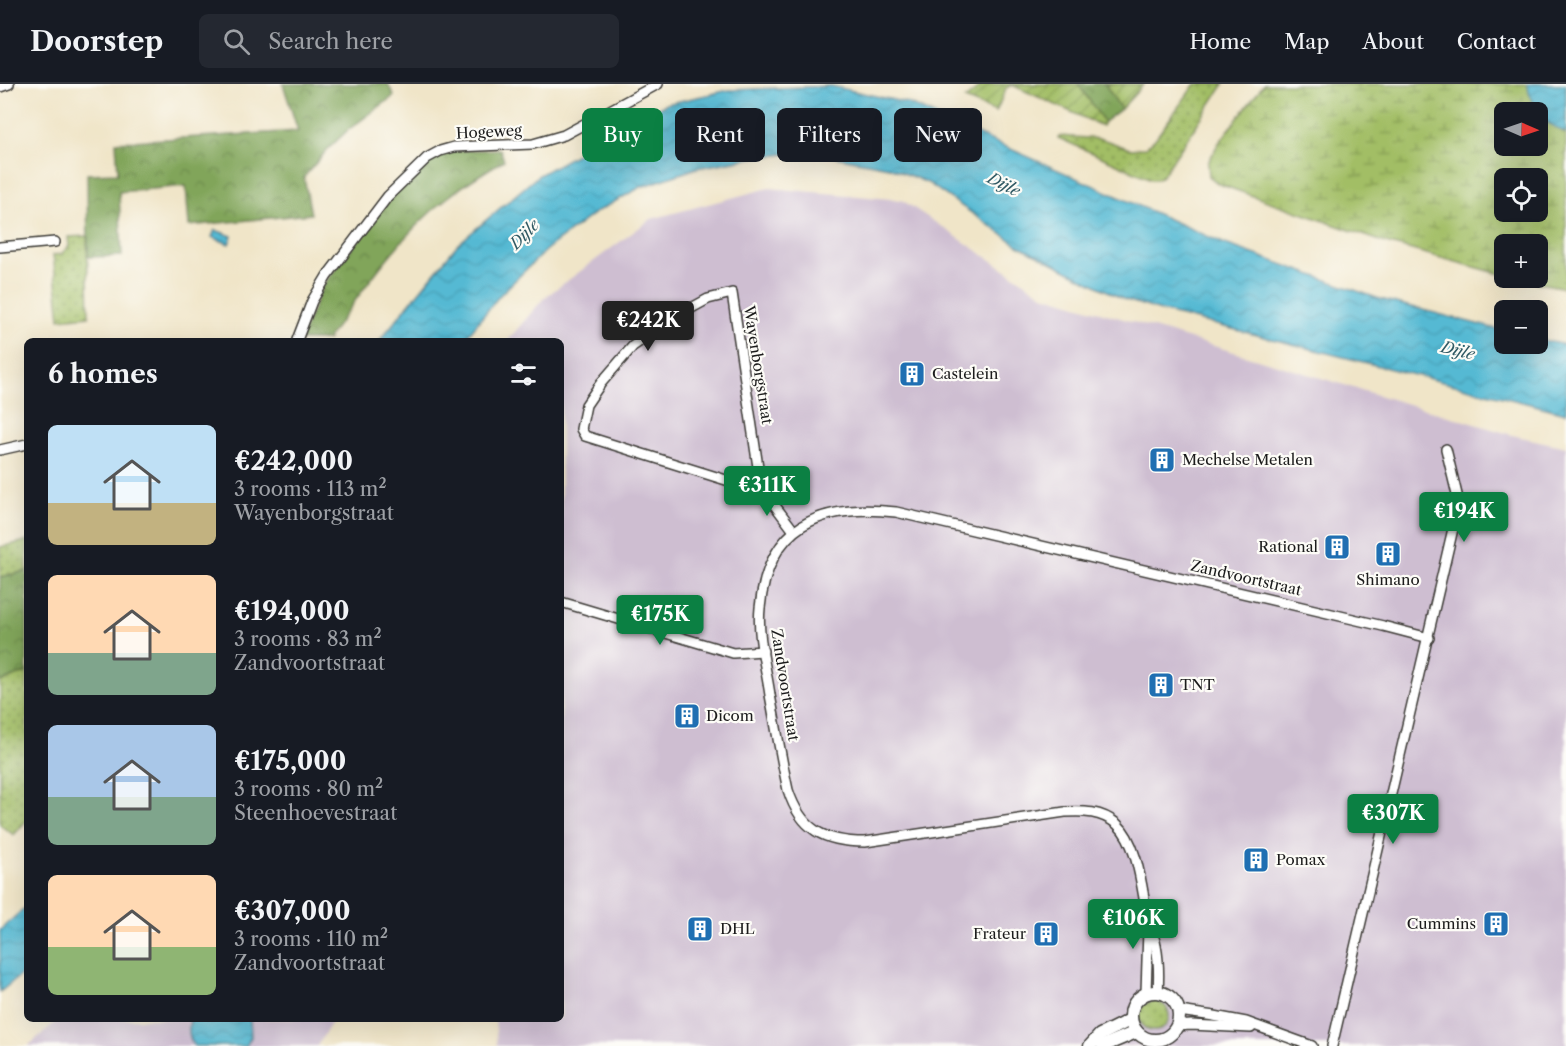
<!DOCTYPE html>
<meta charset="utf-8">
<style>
body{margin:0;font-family:"Libre Caslon Text",serif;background:#242831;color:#f1f3f6;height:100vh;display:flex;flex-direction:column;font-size:22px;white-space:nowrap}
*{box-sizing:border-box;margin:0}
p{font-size:20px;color:#9ea1a6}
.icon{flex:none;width:33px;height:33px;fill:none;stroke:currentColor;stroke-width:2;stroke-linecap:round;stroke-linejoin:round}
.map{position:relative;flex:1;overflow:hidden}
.drawer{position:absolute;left:24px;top:254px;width:540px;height:684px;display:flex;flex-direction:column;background:#171b24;border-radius:9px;box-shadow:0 6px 24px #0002}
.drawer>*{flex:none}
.banner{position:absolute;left:582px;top:24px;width:570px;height:54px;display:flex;gap:12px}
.needle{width:39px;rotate:92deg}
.tools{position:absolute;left:1494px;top:18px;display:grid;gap:12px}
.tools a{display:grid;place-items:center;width:54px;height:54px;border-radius:9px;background:#171b24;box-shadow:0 6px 24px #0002;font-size:30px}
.price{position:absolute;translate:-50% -51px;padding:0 14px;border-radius:6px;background:#0b8043;color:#fff;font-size:20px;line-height:39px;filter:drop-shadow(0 2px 3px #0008)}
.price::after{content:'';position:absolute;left:50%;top:36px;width:18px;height:14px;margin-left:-9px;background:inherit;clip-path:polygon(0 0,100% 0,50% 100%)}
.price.on{background:#222;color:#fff}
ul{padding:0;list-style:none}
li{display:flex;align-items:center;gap:18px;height:150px;padding:0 24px}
li span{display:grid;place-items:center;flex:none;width:168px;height:120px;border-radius:9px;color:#555}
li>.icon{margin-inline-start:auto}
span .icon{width:72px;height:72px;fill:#fffc;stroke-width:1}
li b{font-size:26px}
h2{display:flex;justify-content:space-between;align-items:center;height:72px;padding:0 24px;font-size:26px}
.tag{padding:0 21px;border-radius:9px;background:#171b24;box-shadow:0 6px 24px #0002;font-size:21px;line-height:54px}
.tag.on{background:#0b8043;color:#fff}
header{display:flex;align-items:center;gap:36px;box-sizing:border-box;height:84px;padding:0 30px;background:#171b24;border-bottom:2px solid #363941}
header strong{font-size:28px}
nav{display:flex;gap:33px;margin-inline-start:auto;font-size:21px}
.search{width:420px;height:54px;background:#242831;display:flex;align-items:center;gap:15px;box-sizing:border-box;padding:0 21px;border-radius:9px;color:#9ea1a6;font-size:22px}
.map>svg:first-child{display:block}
.industrial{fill:#cebed1}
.grass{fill:url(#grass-dots);stroke:#5f6d40;stroke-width:1.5}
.forest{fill:url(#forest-crowns);stroke:#4e603b;stroke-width:1.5}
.wetland{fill:url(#wetland-marsh);stroke:#5f6d40;stroke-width:1.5;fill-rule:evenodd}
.garden{fill:url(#garden-furrows);stroke:#5f6d40;stroke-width:1.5}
.water{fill:url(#water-waves);stroke:#386a78;stroke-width:1.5}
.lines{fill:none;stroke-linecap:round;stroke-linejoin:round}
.minor-casing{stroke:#3c3a36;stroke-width:12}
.tertiary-casing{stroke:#3c3a36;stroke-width:15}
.minor{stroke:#fff;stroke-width:9}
.tertiary{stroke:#fff;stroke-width:12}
.labels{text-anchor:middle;stroke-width:4.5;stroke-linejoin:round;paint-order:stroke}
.street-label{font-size:15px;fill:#1c1c1c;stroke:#fdfcf7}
.poi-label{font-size:15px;fill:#1c1c1c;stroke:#fdfcf7;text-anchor:start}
.water-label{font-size:16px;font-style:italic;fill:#325b65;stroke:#fdfcf7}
</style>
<header>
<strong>Doorstep</strong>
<div class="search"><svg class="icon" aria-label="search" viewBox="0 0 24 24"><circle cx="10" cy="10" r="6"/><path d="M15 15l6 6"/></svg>Search here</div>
<nav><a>Home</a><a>Map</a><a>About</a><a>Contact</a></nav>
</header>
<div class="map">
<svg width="1566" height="962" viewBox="0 0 1566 962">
<defs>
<pattern id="grass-dots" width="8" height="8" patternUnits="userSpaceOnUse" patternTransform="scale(1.5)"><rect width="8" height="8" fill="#a2be65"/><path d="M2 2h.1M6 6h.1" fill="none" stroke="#839a52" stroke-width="1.8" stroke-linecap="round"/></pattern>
<pattern id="forest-crowns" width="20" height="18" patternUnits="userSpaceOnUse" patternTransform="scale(1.5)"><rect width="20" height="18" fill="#81a55a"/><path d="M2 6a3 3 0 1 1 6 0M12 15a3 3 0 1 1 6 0" fill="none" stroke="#69864a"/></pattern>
<pattern id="wetland-marsh" width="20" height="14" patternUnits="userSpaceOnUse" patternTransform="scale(1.5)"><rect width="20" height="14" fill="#a2be65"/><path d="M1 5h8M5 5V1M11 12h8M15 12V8" fill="none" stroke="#839a52"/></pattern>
<pattern id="garden-furrows" width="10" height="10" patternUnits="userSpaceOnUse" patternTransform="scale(1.5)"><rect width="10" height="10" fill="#a2be65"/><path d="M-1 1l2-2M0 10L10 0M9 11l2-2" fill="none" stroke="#839a52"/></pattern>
<pattern id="water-waves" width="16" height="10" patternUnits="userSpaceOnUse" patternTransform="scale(1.5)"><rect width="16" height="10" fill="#54b9d3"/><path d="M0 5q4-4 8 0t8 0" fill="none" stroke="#499eb5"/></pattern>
</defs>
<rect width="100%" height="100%" fill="#fdfcf7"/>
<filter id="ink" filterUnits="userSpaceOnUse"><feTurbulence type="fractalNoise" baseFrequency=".0167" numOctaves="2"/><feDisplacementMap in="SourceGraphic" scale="12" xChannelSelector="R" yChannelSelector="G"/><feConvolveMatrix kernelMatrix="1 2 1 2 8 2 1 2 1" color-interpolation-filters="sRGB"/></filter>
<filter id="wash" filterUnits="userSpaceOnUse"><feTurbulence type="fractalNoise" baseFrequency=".008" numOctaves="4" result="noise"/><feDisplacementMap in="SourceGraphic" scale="24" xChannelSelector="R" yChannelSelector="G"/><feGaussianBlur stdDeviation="1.35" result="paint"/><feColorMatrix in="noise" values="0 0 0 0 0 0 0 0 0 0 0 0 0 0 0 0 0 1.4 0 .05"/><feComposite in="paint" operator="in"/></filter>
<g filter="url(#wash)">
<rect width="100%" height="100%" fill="#f0e5c8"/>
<g class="industrial">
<path d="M769 104 902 116 1043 211 1512 351 1566 363V962H497L495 935 561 934V256H508L544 214 651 135Z"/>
<path d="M59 935H334L317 962H28Z"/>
</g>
<g class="grass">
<path d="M1195 0H1224L1163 91 1158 95H1151L1058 54 1059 52 1102 55 1130 65 1145 64 1155 55Z"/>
<path d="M87 152 89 232 60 235 53 171 61 170 69 162 68 153Z"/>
<path d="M27 457V487L0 493V463Z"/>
<path d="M27 588V736L14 751 0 741V598Z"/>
<circle cx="1154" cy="932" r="15"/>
</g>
<g class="forest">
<path d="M283 0H388L394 12 348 46 327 66 304 93 311 130 189 142 186 102 119 108 122 172 88 173 87 90 118 89 116 58 298 47Z"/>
<path d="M1078 0H1105L1121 25 1104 38Z"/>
<path d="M500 65 504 76C484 88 464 100 446 115 398 153 362 207 327 256H300L322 203 391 113 409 94 437 72 456 67Z"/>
<path d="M27 487V588L0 598V493Z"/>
</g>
<path class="wetland" d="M1264 0H1566V204L1513 194H1538V160H1504V191L1386 159 1219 100 1209 92 1208 79 1218 60ZM1504 28H1538V62H1504ZM1504 94H1538V128H1504Z"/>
<g class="garden">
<path d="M979 0H1078L1104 38 1102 42 1012 1 1006 4 996 28 965 15 981 2Z"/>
<path d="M1105 0H1144L1121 25Z"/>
</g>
<g class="water">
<path d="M1527 0H1566V49C1540 37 1533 28 1527 0Z"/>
<path d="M831 2 907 19 1225 160 1377 214 1504 247V260H1538V255L1566 261V329L1161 227 1123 215 1018 161 928 99 889 83 808 68 756 73 697 84 641 103 596 128 547 165 499 212 464 256H380L457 161 539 91 666 20 729 6Z"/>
<path d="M215 146 232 152 229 160 212 153Z"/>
<path d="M27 822V886L0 908V846Z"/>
<path d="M250 934 251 953 246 962H194C188 953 188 944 190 935Z"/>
</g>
</g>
<g filter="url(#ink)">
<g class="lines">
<defs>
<g id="minor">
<path d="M0 3 9 0"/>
<path d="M0 163 55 158"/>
<path d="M297 256 312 217 327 192 388 112 427 74 440 67 454 63 533 60 564 51 658 0"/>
<path d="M0 366 27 360"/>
<path d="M761 403 742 401 585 352 581 345 586 321 601 299 633 262 675 233 708 215 732 209 761 403 794 447"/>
<path d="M561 518 733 569 763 567"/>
<path d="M1158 908C1159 893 1159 877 1156 862 1155 854 1151 847 1149 840 1142 812 1140 761 1117 740 1101 727 1084 727 1065 728L865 758C824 758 801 746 788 706 781 674 776 642 770 611 766 583 757 552 760 524 768 441 820 419 896 428L1383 542 1429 554"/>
<path d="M1146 909 1148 845"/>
<path d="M1179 927 1214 932 1246 938 1312 962"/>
<path d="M1177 942 1191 941 1251 944"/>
<path d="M1332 962 1459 419 1446 365"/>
</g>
<g id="tertiary">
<circle cx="1155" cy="932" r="24"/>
<path d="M1090 962 1100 951 1130 936"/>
<path d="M1103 962 1136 948"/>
</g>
</defs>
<use href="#minor" class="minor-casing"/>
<use href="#tertiary" class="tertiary-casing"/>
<use href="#minor" class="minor"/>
<use href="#tertiary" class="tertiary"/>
</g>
</g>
<defs>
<symbol id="building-square" viewBox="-11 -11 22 22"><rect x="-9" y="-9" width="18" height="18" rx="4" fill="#1f6fb2" stroke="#fdfcf7"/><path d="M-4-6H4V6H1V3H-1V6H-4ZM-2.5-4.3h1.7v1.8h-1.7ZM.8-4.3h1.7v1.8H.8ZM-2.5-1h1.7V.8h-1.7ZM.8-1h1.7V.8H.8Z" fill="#fff"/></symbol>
</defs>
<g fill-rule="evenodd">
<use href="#building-square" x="897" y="275" width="30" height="30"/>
<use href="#building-square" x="1147" y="361" width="30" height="30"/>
<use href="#building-square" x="1322" y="448" width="30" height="30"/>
<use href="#building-square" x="1373" y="455" width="30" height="30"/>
<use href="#building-square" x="1146" y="586" width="30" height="30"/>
<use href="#building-square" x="672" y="617" width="30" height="30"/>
<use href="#building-square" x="1241" y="761" width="30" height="30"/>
<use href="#building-square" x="1481" y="825" width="30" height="30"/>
<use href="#building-square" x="685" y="830" width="30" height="30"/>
<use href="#building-square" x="1031" y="835" width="30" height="30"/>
</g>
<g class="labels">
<g class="street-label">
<text transform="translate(489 48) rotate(-3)" y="5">Hogeweg</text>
<text transform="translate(758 281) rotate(81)" y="5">Wayenborgstraat</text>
<text transform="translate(1246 494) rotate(13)" y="5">Zandvoortstraat</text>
<text transform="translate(785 601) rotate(81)" y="5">Zandvoortstraat</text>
</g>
<g class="poi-label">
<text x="932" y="295">Castelein</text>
<text x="1182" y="381">Mechelse Metalen</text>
<text x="1318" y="468" text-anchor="end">Rational</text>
<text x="1388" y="501" text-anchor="middle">Shimano</text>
<text x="1180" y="606">TNT</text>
<text x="706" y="637">Dicom</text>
<text x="1276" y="781">Pomax</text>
<text x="1476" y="845" text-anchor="end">Cummins</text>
<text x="720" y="850">DHL</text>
<text x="1026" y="855" text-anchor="end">Frateur</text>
</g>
<g class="water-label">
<text transform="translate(1004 100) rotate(27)" y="6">Dijle</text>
<text transform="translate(524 150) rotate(-46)" y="6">Dijle</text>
<text transform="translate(1458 266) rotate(14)" y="6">Dijle</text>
</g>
</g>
</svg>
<div class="tools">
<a><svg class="needle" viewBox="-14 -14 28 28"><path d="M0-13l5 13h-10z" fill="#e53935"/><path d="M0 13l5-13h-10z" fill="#9ea1a6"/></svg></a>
<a><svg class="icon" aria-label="locate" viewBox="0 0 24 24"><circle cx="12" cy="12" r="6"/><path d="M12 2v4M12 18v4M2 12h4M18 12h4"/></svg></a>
<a>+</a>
<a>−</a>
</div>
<b class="price on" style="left:648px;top:268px">€242K</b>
<b class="price" style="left:767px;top:433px">€311K</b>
<b class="price" style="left:1464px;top:459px">€194K</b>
<b class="price" style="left:660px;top:562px">€175K</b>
<b class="price" style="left:1393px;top:761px">€307K</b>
<b class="price" style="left:1133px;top:866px">€106K</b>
<div class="banner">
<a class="tag on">Buy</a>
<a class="tag">Rent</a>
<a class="tag">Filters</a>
<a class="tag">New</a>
</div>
<section class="drawer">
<h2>6 homes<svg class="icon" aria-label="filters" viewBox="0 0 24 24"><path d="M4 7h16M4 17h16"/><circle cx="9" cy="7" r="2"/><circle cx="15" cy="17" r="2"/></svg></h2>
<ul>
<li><span style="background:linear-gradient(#bfe0f5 65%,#c2b280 0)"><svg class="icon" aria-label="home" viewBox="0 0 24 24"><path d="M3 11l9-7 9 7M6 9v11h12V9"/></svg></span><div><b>€242,000</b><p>3 rooms · 113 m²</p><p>Wayenborgstraat</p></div></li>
<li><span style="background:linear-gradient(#ffd9b3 65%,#7fa58c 0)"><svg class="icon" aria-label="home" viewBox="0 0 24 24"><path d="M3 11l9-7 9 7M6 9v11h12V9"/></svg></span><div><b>€194,000</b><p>3 rooms · 83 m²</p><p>Zandvoortstraat</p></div></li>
<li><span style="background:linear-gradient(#a9c7e8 60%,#7fa58c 0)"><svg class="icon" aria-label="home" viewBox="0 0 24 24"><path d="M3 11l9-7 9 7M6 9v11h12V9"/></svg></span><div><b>€175,000</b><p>3 rooms · 80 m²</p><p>Steenhoevestraat</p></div></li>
<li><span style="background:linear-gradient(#ffd9b3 60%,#8fb573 0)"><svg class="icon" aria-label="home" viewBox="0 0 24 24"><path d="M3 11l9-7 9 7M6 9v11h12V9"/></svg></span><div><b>€307,000</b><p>3 rooms · 110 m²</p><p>Zandvoortstraat</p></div></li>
</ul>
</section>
</div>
